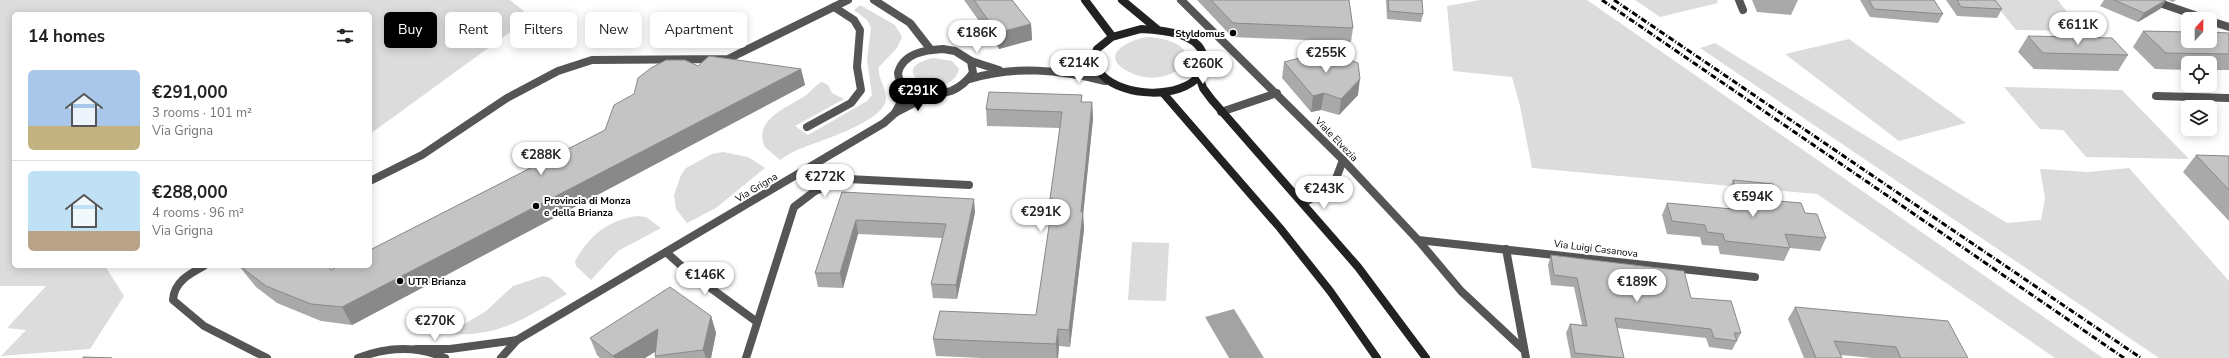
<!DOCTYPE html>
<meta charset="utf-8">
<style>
body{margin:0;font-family:"Nunito Sans",sans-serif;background:#f6f6f6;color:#222;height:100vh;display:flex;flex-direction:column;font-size:15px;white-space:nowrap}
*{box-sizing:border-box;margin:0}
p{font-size:13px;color:#767676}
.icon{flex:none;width:22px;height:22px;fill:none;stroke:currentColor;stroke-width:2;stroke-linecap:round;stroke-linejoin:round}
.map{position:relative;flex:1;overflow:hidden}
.sheet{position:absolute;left:12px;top:12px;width:360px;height:256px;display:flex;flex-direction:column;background:#fff;border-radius:6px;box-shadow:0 2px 10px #0003}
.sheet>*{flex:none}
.top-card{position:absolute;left:384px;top:12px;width:380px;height:36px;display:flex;gap:8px}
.needle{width:26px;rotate:21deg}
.buttons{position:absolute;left:2181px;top:12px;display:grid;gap:8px}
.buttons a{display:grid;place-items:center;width:36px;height:36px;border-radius:6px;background:#fff;box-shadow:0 2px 10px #0003;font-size:20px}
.price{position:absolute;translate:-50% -34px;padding:0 9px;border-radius:14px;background:#fff;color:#222;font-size:13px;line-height:26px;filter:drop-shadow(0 1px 2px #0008)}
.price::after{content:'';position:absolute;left:50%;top:24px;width:12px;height:9px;margin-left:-6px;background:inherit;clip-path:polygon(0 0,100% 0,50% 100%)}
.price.on{background:#000;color:#fff}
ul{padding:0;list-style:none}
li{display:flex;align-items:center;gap:12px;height:100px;padding:0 16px}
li+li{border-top:1px solid #e0e0e0}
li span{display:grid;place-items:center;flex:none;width:112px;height:80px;border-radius:6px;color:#555}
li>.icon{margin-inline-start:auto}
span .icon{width:48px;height:48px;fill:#fffc;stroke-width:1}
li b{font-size:17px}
h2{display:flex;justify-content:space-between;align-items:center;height:48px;padding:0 16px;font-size:17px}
.chip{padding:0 14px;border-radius:6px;background:#fff;box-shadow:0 2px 10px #0003;font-size:14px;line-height:36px}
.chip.on{background:#000;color:#fff}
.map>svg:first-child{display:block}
.green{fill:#dcdcdc}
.water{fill:#a3a3a3}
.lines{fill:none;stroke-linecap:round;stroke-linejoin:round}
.service{stroke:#555;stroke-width:8}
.minor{stroke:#555;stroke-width:8}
.tertiary{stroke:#555;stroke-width:8}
.secondary{stroke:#222;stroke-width:8}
.rail{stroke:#000;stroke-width:3;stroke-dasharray:6 2 1 2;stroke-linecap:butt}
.wall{fill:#a9a9a9}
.shaded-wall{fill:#898989}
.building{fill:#c4c4c4;stroke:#898989}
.poi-dot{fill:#000;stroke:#fff;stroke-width:1.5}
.labels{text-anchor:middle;stroke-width:4;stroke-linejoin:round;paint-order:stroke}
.poi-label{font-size:10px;font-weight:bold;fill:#000;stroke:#fff;text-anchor:start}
.street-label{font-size:10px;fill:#000;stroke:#fff}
</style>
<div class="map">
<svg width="2229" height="358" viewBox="0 0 2229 358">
<rect width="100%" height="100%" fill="#fff"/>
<g class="green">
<path d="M0 0H510L531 17 370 134V14H14V266H105L124 296 90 349 1 356 26 330 7 328 46 286H0Z"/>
<path d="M1480 0H1587L2103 358H2055L1817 194 1532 168 1520 106 1512 77 1453 71 1447 6Z"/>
<path d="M1635 0H1717L1718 3 1660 17Z"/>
<path d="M1992 0H2058L2081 31 2016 30Z"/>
<path d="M860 5 895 25 902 37 897 48 879 67C877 78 887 88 886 99 884 123 814 142 795 151 790 153 785 157 780 160L765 147C752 120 788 107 805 96 811 92 816 84 822 82L828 85 832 93 844 99 795 126 808 135 867 101 872 95 867 59 871 28 867 20 854 10Z"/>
<path d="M1150 37C1222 45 1171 94 1129 72 1096 55 1131 38 1150 37Z"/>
<path d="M1849 39 1966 123 1899 141 1785 54Z"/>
<path d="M1715 43 2007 223 2041 220 2045 198 2040 169 2088 172 2129 168 2229 281V358H2159L1700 48Z"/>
<path d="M933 58 952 61 959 69C951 105 878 71 933 58Z"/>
<path d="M2004 87 2122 90 2189 159 2086 157 2063 130 2040 129Z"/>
<path d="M723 152 748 157 765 168 716 208 687 223 676 209 674 195 681 175 686 168 712 154Z"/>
<path d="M637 216 646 217 661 228 618 251 591 280 576 266 575 261C589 236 608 220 637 216Z"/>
<path d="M1132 242 1169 243 1166 301 1128 300Z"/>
<path d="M543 276 550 278 567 294C527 317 500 337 451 334L458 328 486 311 513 286Z"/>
</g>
<path class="water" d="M1234 309 1264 358H1229L1205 317Z"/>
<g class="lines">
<g class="service">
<path d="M1181 0 1343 160 1418 240 1461 291 1523 349"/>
<path d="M1739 0 1743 10"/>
<path d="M1221 112 1277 93"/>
<path d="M807 127 851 103 861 90 857 67 860 30 854 20 834 7"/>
<path d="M370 181 422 155 507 98 558 71 592 60 728 59 848 0"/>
<path d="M1304 203 1334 184 1343 160"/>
<path d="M1418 240 1755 277"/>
<path d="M1506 249 1526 358"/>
<path d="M204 266C189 274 174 282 173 300L204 326 267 358"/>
</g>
<g class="minor">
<path d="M874 0 910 23 931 50"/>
<path d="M2151 0 2206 19"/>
<path d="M2210 21 2229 27"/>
<path d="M2156 96 2229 98"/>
<path d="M667 253 686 270 757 322"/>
<path d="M746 358 794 207 815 191 848 179 969 185"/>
</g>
<g class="tertiary">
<path d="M943 49 955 51 971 61 973 73C967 81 961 87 951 91 934 97 900 96 898 73 903 53 925 50 943 49Z"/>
<path d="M971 61 999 70"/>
<path d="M1058 70 1095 53"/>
<path d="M970 79C1015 65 1059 70 1105 81"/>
<path d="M895 113 908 89"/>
<path d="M416 349H450L517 340"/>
<path d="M358 358C387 347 416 345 445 358"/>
<path d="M501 358 517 340 884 123 895 113 932 94"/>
</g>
<g class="secondary">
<path d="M1085 0 1112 36"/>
<path d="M1122 0 1157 29"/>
<path d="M1141 29C1161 30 1203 33 1204 60 1204 66 1204 70 1200 75 1180 100 1123 97 1102 75 1098 72 1096 66 1094 62L1097 49 1112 37Z"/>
<path d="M1199 76 1203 88 1212 100 1358 267 1426 358"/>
<path d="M1163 93 1280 228 1330 291 1377 358"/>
</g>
<g class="rail">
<path d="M1602 0 2124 358"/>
<path d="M1614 0 2141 358"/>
</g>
</g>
<g class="wall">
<path d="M964 0H1012L1031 24 1032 40 999 49Z"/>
<path d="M1197 0H1349L1353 28 1351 42 1232 37Z"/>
<path d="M1386 0H1422L1423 14 1421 22 1387 19Z"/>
<path d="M1752 0H1798L1791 15 1757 12Z"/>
<path d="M1860 0H1934L1943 14 1938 23 1870 17Z"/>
<path d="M1946 0H1995L2002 9 1997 18 1957 16Z"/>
<path d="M2104 0H2166L2160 9 2138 22 2100 6Z"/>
<path d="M2168 0H2176L2173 2Z"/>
<path d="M2143 31 2229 33V70H2210V63H2188V70L2155 69 2133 47Z"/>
<path d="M2028 36 2128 55 2118 71 2034 69 2018 52Z"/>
<path d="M1284 62 1358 95 1339 115 1321 110 1311 112 1282 78Z"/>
<path d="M698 66 801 69 805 85 352 325 321 321 277 303 256 287 239 266H328L331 270 605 130Z"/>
<path d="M1082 95V102H1092L1093 119 1083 213 1084 229 1070 347 1059 346 1058 358H982L936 356 933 339 1036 315 1051 215 1050 199 1060 128 987 126 986 109Z"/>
<path d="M2196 155 2229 156V221L2183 172Z"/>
<path d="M1733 180 1779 201 1805 213 1826 238 1820 251 1790 248 1784 261 1720 254 1718 246 1702 245 1700 237 1667 234 1662 215 1667 203 1733 209 1728 193Z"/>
<path d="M842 192 975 212 957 299 933 298 931 284 942 238 858 234 843 288 818 287 815 273Z"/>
<path d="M1551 255 1691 298 1741 333 1732 350 1709 347 1706 338 1617 328 1624 358H1571L1566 333 1570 324 1582 325 1574 287 1551 285 1548 265Z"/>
<path d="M1795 307 1968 358H1873L1841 355 1842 358H1804L1788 319Z"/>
<path d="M711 316 716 333 711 358H655V352L645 358H600L597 355 590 338Z"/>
</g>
<g class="shaded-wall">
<path d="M2166 0 2160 9 2138 22 2144 13Z"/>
<path d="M1031 24 1032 40 999 49 997 33Z"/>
<path d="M801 69 805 85 352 325 342 307Z"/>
<path d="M1360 79 1358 95 1339 115 1341 99Z"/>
<path d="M1324 93 1321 110 1311 112 1313 96Z"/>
<path d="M1092 102 1093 119 1083 216V213L1084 229 1070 347 1069 330Z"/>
<path d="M974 199 975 212 957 299 956 285Z"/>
<path d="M856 220 858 234 843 288 840 273Z"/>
<path d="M711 316 716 333 711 358H706L703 350Z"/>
<path d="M658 329 664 346 645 358H614L613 356Z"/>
<path d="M1058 329 1059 346 1058 358H1057L1056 344Z"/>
</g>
<g class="building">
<path d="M974 0H1012L1031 24 997 33Z"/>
<path d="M1211 0H1349L1353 28 1233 23Z"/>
<path d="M1388 0H1422L1423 14 1389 11Z"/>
<path d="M1869 0H1934L1943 14 1874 9Z"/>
<path d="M1957 0H1995L2002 9 1961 7Z"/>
<path d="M2114 0H2166L2144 13Z"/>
<path d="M2143 31 2188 32V41H2210V32L2229 33V54L2166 53Z"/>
<path d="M2028 36 2112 38 2128 55 2043 53Z"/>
<path d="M1327 51 1358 63 1360 79 1341 99 1324 93 1313 96 1284 62Z"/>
<path d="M709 56 801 69 342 307 311 304 266 286 245 270 242 266H328L331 270 338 266H370V250L605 130 614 105 634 94 638 78 651 68 666 60H685L698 66Z"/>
<path d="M989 92 1082 95 1081 102H1092L1081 212 1083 213 1069 330 1058 329 1056 344 933 339 940 311 1036 315 1053 199H1050L1062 112 986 109Z"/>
<path d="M2196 155 2229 156V190Z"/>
<path d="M1733 180 1773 184 1779 201 1801 203 1805 213 1817 214 1826 238 1785 234 1790 248 1725 241 1723 234 1707 232 1705 225 1672 221 1667 203 1743 210Z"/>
<path d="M842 192 974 199 956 285 931 284 946 224 856 220 840 273H815Z"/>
<path d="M1551 255 1684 271 1691 298 1731 301 1741 333H1734L1737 341 1714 338 1711 329 1615 318 1624 358 1575 353 1570 324 1587 326 1577 278 1554 275Z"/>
<path d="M670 287 711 316 703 350 655 356 658 329 613 356 590 338Z"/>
<path d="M1795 307 1948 321 1968 358H1901L1896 347 1834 341 1842 358H1816Z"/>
<path d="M83 357 112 358H83Z"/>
</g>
<g class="poi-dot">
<circle cx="1233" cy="33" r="4"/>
<circle cx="536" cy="206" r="4"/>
<circle cx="400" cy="281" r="4"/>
</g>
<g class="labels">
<g class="poi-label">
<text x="1225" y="37" text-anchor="end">Styldomus</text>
<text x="544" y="204">Provincia di Monza<tspan x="544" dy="12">e della Brianza</tspan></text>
<text x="408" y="285">UTR Brianza</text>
</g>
<g class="street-label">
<text transform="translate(1337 139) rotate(46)" y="4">Viale Elvezia</text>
<text transform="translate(756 187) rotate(-31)" y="4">Via Grigna</text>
<text transform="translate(1596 248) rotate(7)" y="4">Via Luigi Casanova</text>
</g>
</g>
</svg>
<div class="buttons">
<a><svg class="needle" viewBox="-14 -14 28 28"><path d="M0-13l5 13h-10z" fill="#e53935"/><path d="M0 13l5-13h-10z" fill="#767676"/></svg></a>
<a><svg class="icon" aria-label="locate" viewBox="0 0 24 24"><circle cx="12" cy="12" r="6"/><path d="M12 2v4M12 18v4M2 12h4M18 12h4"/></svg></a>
<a><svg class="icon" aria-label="layers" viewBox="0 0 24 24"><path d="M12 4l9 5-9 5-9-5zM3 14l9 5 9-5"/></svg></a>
</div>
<b class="price" style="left:2078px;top:46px">€611K</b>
<b class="price" style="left:977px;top:54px">€186K</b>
<b class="price" style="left:1326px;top:74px">€255K</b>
<b class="price" style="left:1079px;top:84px">€214K</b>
<b class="price" style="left:1203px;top:85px">€260K</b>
<b class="price on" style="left:918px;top:112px">€291K</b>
<b class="price" style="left:541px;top:176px">€288K</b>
<b class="price" style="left:825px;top:198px">€272K</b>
<b class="price" style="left:1324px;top:210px">€243K</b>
<b class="price" style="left:1753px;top:218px">€594K</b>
<b class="price" style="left:1041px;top:233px">€291K</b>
<b class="price" style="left:705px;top:296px">€146K</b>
<b class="price" style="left:1637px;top:303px">€189K</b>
<b class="price" style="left:435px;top:342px">€270K</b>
<div class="top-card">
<a class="chip on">Buy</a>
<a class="chip">Rent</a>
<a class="chip">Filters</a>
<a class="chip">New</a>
<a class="chip">Apartment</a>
</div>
<section class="sheet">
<h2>14 homes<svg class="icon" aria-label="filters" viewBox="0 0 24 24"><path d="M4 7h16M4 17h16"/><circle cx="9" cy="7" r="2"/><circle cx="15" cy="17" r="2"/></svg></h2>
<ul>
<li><span style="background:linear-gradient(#a9c7e8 70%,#c2b280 0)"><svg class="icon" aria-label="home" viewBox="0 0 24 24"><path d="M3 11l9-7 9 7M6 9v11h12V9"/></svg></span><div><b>€291,000</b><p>3 rooms · 101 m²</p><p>Via Grigna</p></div></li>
<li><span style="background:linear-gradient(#bfe0f5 75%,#b9a48a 0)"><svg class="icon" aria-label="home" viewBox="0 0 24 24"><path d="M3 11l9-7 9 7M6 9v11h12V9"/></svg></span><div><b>€288,000</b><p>4 rooms · 96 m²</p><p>Via Grigna</p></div></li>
</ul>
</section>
</div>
